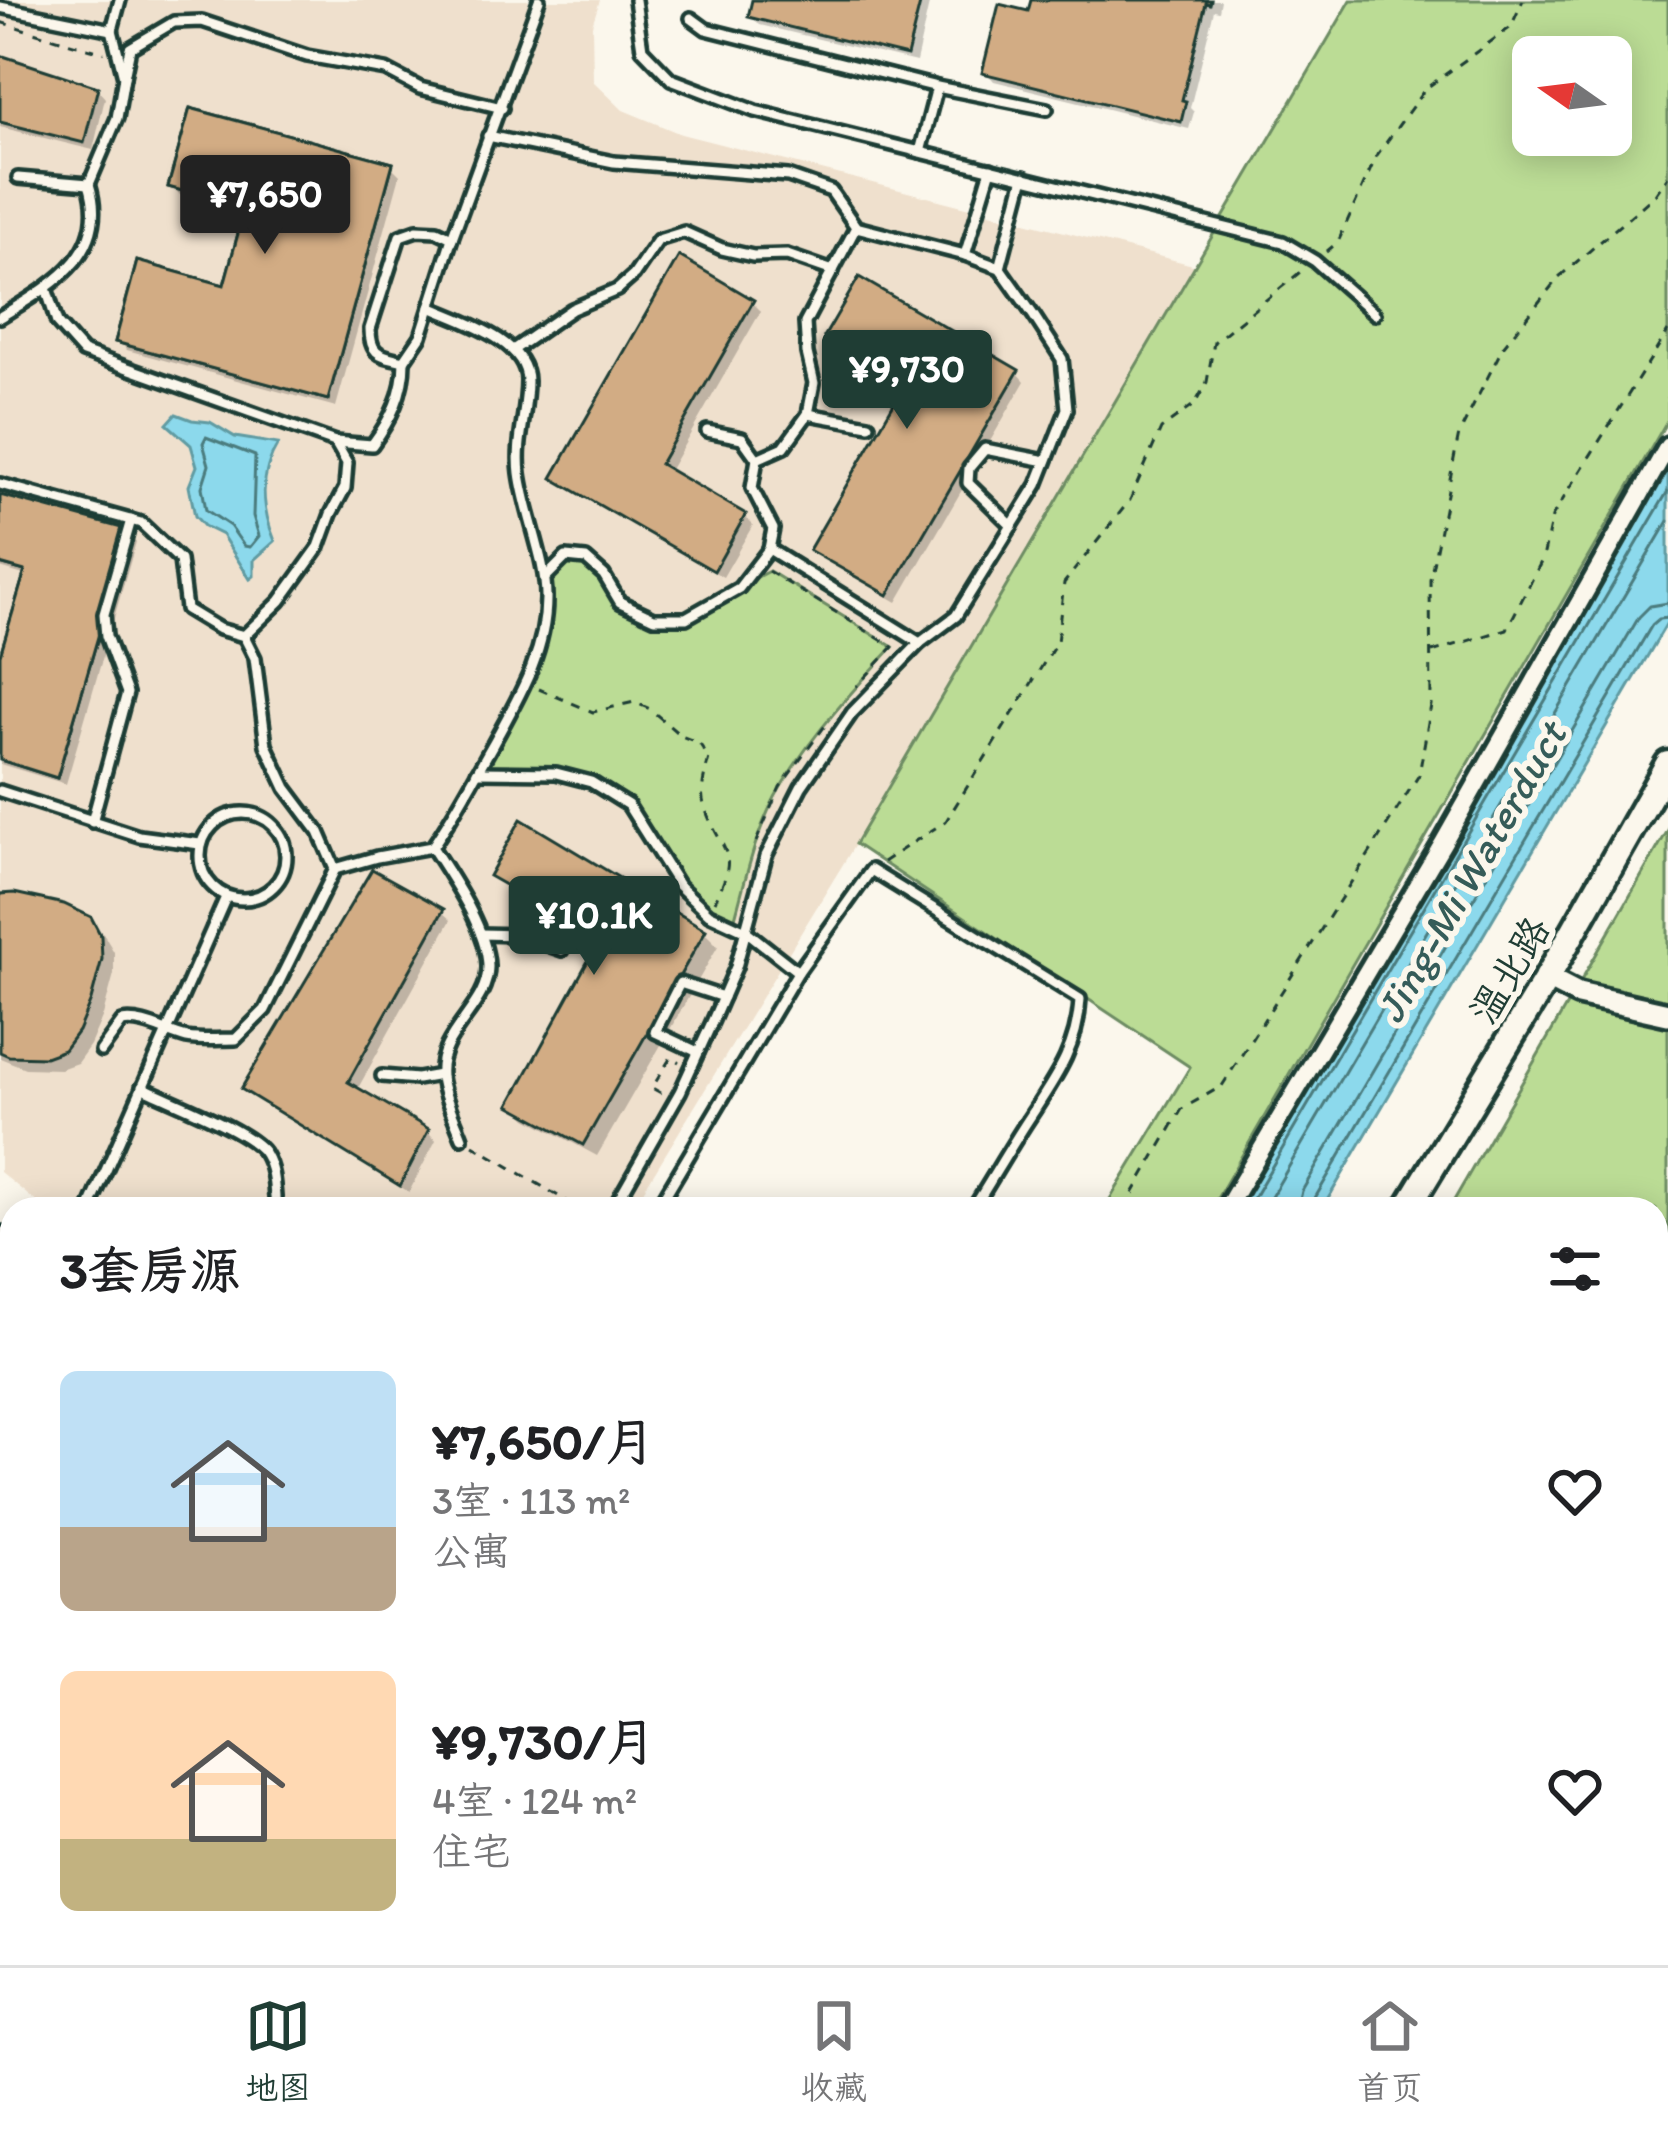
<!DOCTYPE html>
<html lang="zh">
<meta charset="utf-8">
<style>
body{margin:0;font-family:Itim,"LXGW WenKai TC",sans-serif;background:#f6f6f6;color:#202124;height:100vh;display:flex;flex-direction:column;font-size:45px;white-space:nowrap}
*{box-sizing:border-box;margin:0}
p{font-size:39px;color:#757577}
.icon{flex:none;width:66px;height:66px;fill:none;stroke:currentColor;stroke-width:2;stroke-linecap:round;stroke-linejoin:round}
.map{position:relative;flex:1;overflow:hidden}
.details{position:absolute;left:0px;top:1197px;width:1668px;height:768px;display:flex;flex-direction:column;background:#fff;border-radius:36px 36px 0 0;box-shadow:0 6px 30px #0003}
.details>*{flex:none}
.needle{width:78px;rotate:284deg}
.buttons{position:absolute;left:1512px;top:36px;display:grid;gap:24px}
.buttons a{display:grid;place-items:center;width:120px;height:120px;border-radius:18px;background:#fff;box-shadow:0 6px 30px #0003;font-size:60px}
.price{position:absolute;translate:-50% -102px;padding:0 27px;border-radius:12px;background:#1f3d34;color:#fff;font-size:39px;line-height:78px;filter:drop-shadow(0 3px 6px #0008)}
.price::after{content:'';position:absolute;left:50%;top:72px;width:36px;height:27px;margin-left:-18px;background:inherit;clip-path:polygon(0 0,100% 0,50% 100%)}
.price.current{background:#222;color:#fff}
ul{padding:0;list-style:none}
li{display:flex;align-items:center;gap:36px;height:300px;padding:0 60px}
li span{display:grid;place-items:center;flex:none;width:336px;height:240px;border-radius:18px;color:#555}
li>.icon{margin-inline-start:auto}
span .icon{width:144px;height:144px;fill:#fffc;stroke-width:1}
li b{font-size:51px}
h2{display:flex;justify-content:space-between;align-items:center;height:144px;padding:0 60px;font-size:51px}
.menu{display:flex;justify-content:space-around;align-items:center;height:168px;border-top:3px solid #e0e0e0;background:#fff;font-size:33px;color:#757577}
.menu a{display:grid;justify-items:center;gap:6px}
.menu .current{color:#1f3d34}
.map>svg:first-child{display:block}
.built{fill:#efe0cd}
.green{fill:#bbdc95;stroke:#6d8c64;stroke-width:3;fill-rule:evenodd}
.water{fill:#8cd9ec;stroke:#609ba2;stroke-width:3}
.shadow{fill:#0003}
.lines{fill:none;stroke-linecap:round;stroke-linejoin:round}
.shore{stroke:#4b7b7e;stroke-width:3}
.building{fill:#d2ac84;stroke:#1f3d34;stroke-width:3}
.service-casing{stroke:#1f3d34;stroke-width:18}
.minor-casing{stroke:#1f3d34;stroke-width:26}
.tertiary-casing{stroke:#1f3d34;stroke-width:30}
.secondary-casing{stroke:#1f3d34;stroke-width:33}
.path{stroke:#1f3d34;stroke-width:3;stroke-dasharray:9 9;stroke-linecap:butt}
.service{stroke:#fbf7ec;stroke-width:9}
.minor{stroke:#fbf7ec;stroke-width:16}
.tertiary{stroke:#fbf7ec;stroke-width:21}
.secondary{stroke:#fbf7ec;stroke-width:24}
.labels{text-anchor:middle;stroke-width:12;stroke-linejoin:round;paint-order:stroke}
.street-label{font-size:39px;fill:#1f3d34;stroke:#fbf7ec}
.water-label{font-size:42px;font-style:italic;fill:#355c59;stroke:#fbf7ec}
</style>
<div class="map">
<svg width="1668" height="1965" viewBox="0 0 1668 1965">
<rect width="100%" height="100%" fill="#fbf7ec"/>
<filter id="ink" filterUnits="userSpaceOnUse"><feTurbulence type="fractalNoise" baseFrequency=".00833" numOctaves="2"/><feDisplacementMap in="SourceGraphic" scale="24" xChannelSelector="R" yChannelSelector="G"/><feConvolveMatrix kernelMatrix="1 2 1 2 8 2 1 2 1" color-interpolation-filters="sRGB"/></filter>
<g filter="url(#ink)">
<g class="built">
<path d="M0 0H600L592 25 593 81 623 110 681 134 1197 266 867 825 632 1209H45L0 1172Z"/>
<path d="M12 1460V1953H213L206 1965H0V1485Z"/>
<path d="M1668 1562V1929L1656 1949V1582Z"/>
</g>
<g class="green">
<path d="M1351 0H1668V419L1211 1209H1104L1190 1067 855 844ZM1533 57H1611V135H1533Z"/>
<path d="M566 557 586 559C597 573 608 593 623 603 680 644 718 595 769 571L893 647C853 690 812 735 782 785 756 827 746 878 733 925 713 915 694 904 680 887 648 849 640 801 590 781 555 768 514 772 477 772 513 707 550 655 545 578Z"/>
<path d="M1668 830V1255L1656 1315V1209H1449Z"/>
<path d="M1656 1346 1668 1349V1531L1656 1552Z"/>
<path d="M488 1953H772L765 1965H481Z"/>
<path d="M994 1953H1339L1361 1965H986Z"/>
</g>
<g class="water">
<path d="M176 414 192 420 210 422 235 437 278 444C259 475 261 507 275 541L254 560V576L250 579 222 535 204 526 195 516 189 486 197 466 191 445 167 424Z"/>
<path d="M1668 468V621L1322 1209H1233Z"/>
<path d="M791 1953H886L878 1965H784Z"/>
</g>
<g class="shadow">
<path d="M755 0H930L916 62 760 25 751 16Z"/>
<path d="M1034 0H1221L1219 11 1214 10 1190 108 1194 112 1189 129 994 81 986 72 1031 14Z"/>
<path d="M0 58 97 89 105 98 93 150 0 127Z"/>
<path d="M391 166 400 175 336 407 127 350 119 341 226 289 247 213 180 195 172 186Z"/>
<path d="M752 302 761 311 668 473 744 516 753 525 723 577 565 486 556 477Z"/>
<path d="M827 336 1017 372 1025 381 897 602 821 558 813 549 907 386 836 345Z"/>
<path d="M0 498 127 533 136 542 66 784 0 764V665L27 576 0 568Z"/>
<path d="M493 876 704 932 718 946 597 1156 527 1118 513 1104 601 943 507 889Z"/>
<path d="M0 897 89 920 104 935 114 952V974L103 1015 90 1045 77 1063 60 1069 25 1068 0 1058Z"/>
<path d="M442 912 451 920 357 1090 427 1131 436 1140 409 1192 254 1097 245 1089Z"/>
<path d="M0 1591 12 1601V1657L0 1684Z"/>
</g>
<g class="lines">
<g class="shore">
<path d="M206 437 255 456 253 516 259 536 250 547 244 546 230 526 206 510 202 487 209 465 203 443Z"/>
<path d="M1247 1209 1668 491"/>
<path d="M1264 1209 1668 521"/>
<path d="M1298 1209 1302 1191 1639 617 1650 606 1668 603"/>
<path d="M1313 1209 1315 1198 1652 625 1659 619 1668 618"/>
</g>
</g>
<g class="building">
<path d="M752 0H921L907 56 748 17Z"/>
<path d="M1031 0H1211L1210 4 1206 3 1182 100 1186 101 1181 122 982 73 999 4 1028 11Z"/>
<path d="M0 55 98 87 84 143 0 122Z"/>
<path d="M190 108 393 163 328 400 115 342 137 261 224 285 245 208 168 187Z"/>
<path d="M190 108 393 163 328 400 115 342 137 261 224 285 245 208 168 187Z"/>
<path d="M679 256 754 300 660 464 746 514 714 571 552 478Z"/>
<path d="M859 277 1019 370 888 595 809 550 905 384 824 337Z"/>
<path d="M0 495 129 530 57 778 0 760V655L25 571 0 564Z"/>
<path d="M0 495 129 530 57 778 0 760V655L25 571 0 564Z"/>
<path d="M521 819 706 930 583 1145 509 1105 600 939 489 876Z"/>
<path d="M372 869 444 909 348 1082 429 1129 400 1186 241 1089Z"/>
<path d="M14 893 64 904 91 917 101 936 102 959 91 1000 78 1031 64 1050 45 1057 9 1056 0 1052V894Z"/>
<path d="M0 1587 5 1590 12 1610V1631L0 1658Z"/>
<path d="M0 1948 32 1962 36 1953H112L133 1963 132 1965H0Z"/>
</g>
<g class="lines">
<defs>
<g id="service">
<path d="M635 0 642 49 671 79 755 111 1283 242 1315 261 1375 314"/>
<path d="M0 7 112 30 120 0"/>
<path d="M691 18 706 29 937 87 1047 109"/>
<path d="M124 77 130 48 174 22 202 21 307 56 386 70 420 88 502 108"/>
<path d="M488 136 614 162 788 176 831 191 856 227 965 255 991 169"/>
<path d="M920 152 937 87"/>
<path d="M18 178 89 184 117 118 124 77 112 30"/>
<path d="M417 230 437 231 452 238 421 336 404 361C381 355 370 356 370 329L400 236Z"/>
<path d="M452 238 539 0"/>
<path d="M1000 268 1024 177"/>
<path d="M46 288 57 323 83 352 335 442 372 445C391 419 404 393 404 361"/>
<path d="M430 307C461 321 527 340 527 381 527 413 516 441 520 473 525 513 547 562 546 599 546 653 518 698 493 744 473 779 455 814 432 847 452 878 487 929 488 966 489 1007 437 1033 441 1076 443 1096 455 1119 462 1138"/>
<path d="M0 317C50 286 111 254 89 184"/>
<path d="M513 350 572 309 617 290 634 275 658 240 684 232 722 249 753 256 787 255 833 271"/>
<path d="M808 414 869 425"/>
<path d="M707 431 742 438 757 459"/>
<path d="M335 442 347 463 345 488 331 514 319 547 280 601 244 636 255 658 266 745 286 788 319 832 335 869"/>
<path d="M0 484 141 523 180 560 186 609 219 629 244 636"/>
<path d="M1012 526 968 483 969 468 985 449 1046 461"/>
<path d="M769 549 920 643"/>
<path d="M545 578 566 557 586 559 604 575 620 602 654 618H686L739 588 769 549 773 529 752 488 757 459 784 447 808 414 814 383 807 353 805 323 856 227"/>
<path d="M477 772 556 773 591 782 628 805 679 886 709 914 746 931 798 972"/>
<path d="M0 791 139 836 200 844"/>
<circle cx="243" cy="856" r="43"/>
<path d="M92 822 127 693 106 636 104 614 131 520"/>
<path d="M481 934 519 935 562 950"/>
<path d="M101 1051 122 1022C143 1018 166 1033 187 1038 203 1041 220 1039 236 1039L265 1010 335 869 377 857 432 847"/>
<path d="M698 1052 655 1032 680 983 723 997"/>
<path d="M382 1076 417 1079 440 1075"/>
<path d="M142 1087C168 1100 253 1132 265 1154 275 1171 274 1190 276 1209"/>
<path d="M89 1209 226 897"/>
<path d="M613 1209 680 1092 713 1020 736 967 766 856 801 787 852 713 920 643 956 616 1037 485 1067 409 1062 359 1034 316 1000 268 965 255"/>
<path d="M657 1209 798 972 871 870 1080 999C1078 1048 1054 1080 1028 1120 1009 1149 992 1179 973 1209"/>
</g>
<g id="minor">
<path d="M1226 1209 1443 843 1668 446"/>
<path d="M779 1965 786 1953"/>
</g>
<g id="tertiary">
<path d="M1547 978 1578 994 1668 1014"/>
<path d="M0 1238 12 1249"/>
<path d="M0 1332 12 1341"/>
<path d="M0 1403 12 1376"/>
<path d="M336 1965 343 1953"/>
</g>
<g id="secondary">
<path d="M1407 1209 1547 978 1668 764"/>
<path d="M1423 1953 1443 1965"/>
<path d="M1511 1953 1526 1965"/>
<path d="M953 1965 960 1953"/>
</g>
</defs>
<use href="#service" class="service-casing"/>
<use href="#minor" class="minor-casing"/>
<use href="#tertiary" class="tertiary-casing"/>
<use href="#secondary" class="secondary-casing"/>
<g class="path">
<path d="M0 22 104 53"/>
<path d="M1326 252 1338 242 1377 155 1425 89 1511 27 1523 0"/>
<path d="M768 571 893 647 856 687"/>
<path d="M1432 652 1507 629 1543 558 1552 517 1668 331"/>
<path d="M539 689 593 712 634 702 650 709 681 736 699 743 709 758C705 774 699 791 705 808 721 853 741 849 715 901"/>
<path d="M756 842 780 787 827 723"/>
<path d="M883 862 946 821 1057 642 1064 583 1130 500 1161 429 1195 404 1207 382 1214 342 1304 269"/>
<path d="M661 1093 652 1088 671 1057 679 1062"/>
<path d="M473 1145 580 1209"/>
<path d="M1124 1209 1182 1109 1222 1086 1419 775 1431 705 1430 579 1459 434 1503 347 1559 277 1655 195 1668 176"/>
<path d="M546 1965 550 1953"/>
</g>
<use href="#service" class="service"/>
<use href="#minor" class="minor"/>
<use href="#tertiary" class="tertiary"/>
<use href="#secondary" class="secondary"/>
</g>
</g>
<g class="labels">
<g class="street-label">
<text transform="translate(1509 970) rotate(-59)" y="14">温北路</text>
</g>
<g class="water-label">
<text transform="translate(1470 872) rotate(-60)" y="15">Jing-Mi Waterduct</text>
</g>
</g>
</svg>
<div class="buttons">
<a><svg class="needle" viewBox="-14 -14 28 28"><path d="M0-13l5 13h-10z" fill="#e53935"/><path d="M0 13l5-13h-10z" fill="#757577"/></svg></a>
</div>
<b class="price current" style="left:265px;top:257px">¥7,650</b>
<b class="price" style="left:907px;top:432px">¥9,730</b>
<b class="price" style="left:594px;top:978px">¥10.1K</b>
<section class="details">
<h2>3套房源<svg class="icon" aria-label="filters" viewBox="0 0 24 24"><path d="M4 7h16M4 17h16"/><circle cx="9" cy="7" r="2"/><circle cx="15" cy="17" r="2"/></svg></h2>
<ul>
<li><span style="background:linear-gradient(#bfe0f5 65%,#b9a48a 0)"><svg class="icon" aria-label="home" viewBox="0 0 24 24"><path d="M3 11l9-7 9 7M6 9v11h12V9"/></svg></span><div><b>¥7,650/月</b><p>3室 · 113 m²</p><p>公寓</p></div><svg class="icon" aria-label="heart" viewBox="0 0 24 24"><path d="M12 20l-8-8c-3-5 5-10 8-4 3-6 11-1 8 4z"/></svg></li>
<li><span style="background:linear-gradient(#ffd9b3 70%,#c2b280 0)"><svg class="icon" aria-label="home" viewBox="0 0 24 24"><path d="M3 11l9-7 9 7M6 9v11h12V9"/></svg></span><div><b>¥9,730/月</b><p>4室 · 124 m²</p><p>住宅</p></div><svg class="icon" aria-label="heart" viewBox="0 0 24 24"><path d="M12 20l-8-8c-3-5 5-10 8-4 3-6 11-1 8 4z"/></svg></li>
</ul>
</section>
</div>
<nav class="menu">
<a class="current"><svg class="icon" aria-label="map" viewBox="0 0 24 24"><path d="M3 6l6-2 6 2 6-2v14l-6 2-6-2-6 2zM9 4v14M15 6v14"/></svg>地图</a>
<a><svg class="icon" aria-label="saved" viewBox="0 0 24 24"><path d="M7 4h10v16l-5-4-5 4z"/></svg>收藏</a>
<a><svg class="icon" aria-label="home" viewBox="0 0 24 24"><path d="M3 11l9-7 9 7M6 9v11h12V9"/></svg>首页</a>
</nav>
